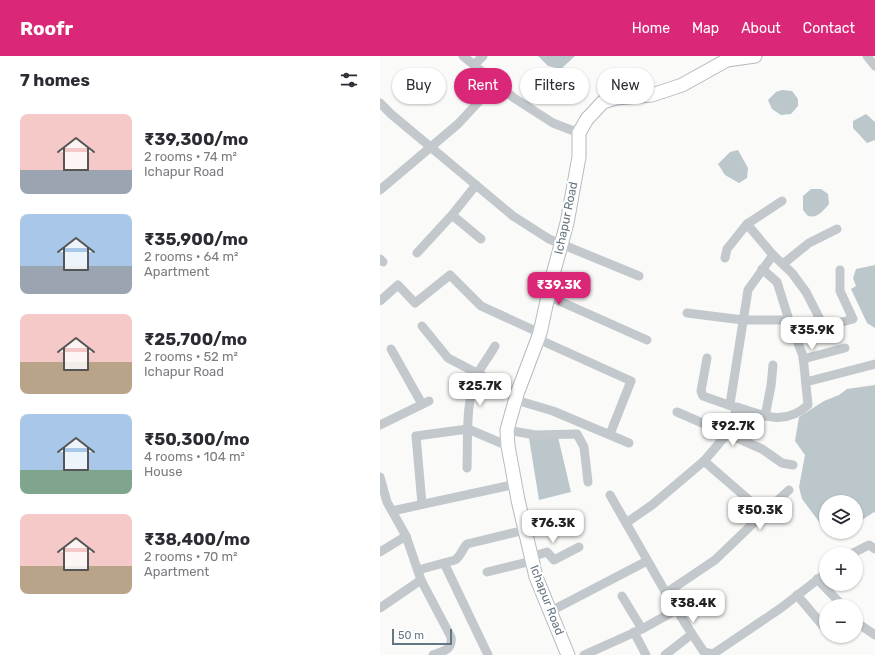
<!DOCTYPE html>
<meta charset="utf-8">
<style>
body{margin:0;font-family:Rubik,sans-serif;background:#f2f2f3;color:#2b2b33;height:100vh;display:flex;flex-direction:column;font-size:15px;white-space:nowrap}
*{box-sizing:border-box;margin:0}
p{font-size:13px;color:#7c7c81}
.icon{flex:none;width:22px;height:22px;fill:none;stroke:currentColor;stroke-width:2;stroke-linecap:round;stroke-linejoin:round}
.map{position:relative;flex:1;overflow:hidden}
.details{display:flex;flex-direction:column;background:#fff;width:380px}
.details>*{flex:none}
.guide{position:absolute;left:12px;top:12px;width:380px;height:36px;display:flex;gap:8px}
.fabs{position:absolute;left:439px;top:439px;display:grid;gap:8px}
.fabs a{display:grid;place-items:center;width:44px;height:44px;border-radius:50%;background:#fff;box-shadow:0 1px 3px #0004;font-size:20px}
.scale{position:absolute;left:12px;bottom:10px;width:60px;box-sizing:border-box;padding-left:4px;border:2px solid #657683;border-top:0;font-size:11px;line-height:14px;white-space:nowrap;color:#657683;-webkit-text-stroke:3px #fff;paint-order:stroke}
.price{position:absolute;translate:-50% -34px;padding:0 9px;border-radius:8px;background:#fff;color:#222;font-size:13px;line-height:26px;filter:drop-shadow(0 1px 2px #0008)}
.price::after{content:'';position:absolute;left:50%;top:24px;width:12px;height:9px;margin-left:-6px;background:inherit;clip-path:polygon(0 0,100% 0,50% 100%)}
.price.selected{background:#db2777;color:#fff}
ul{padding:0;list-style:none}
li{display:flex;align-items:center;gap:12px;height:100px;padding:0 20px}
li span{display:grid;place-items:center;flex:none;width:112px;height:80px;border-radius:8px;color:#555}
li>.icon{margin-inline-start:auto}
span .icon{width:48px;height:48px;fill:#fffc;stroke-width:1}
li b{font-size:17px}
h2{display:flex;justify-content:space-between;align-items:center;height:48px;padding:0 20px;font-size:17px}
.pill{padding:0 14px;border-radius:18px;background:#fff;box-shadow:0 1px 3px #0004;font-size:14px;line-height:36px}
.pill.selected{background:#db2777;color:#fff}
header{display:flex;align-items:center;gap:24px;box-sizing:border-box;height:56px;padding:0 20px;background:#db2777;color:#fff}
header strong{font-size:19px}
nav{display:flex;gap:22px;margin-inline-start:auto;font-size:14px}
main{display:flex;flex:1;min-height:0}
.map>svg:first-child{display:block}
.water{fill:#bbc7cb}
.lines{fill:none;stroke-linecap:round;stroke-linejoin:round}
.secondary-casing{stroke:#b3babf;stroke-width:15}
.street{stroke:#c3c8cc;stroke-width:9}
.secondary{stroke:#fff;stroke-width:13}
.labels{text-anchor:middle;stroke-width:4;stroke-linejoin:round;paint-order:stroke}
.street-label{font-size:12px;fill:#657683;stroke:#fff}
</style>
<header>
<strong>Roofr</strong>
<nav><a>Home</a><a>Map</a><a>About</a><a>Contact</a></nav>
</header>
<main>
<section class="details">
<h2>7 homes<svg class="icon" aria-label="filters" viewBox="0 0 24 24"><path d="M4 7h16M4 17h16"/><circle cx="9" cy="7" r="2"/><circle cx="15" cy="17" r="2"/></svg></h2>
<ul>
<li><span style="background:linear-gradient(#f6c9c9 70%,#9aa5b1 0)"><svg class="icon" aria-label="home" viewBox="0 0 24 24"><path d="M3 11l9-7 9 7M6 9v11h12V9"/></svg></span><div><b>₹39,300/mo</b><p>2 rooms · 74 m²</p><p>Ichapur Road</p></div></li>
<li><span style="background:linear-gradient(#a9c7e8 65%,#9aa5b1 0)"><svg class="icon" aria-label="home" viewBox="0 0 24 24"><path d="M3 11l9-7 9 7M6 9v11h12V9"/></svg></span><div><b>₹35,900/mo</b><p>2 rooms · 64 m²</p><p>Apartment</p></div></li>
<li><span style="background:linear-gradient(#f6c9c9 60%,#b9a48a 0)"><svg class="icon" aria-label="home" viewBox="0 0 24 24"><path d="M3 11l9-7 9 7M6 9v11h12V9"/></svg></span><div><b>₹25,700/mo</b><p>2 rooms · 52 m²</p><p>Ichapur Road</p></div></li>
<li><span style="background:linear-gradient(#a9c7e8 70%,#7fa58c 0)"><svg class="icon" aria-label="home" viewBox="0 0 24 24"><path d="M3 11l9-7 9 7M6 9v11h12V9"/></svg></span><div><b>₹50,300/mo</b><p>4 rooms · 104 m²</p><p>House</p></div></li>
<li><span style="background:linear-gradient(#f6c9c9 65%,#b9a48a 0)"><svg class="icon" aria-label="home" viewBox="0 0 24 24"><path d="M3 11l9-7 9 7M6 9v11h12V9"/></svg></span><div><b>₹38,400/mo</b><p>2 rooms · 70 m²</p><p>Apartment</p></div></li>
</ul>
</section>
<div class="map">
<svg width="495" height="599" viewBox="0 0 495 599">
<rect width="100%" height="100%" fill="#fafaf8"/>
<g class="water">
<path d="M158 0H195L181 13 168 10Z"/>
<path d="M402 34 412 35 418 43V50L411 58 401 59 392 53 388 44 396 36Z"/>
<path d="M486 58 495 66V84L487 87 473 72V65Z"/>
<path d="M358 94 368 112 367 122 359 127 345 119 338 108 350 96Z"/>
<path d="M431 133H441L448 138 449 148C442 156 438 162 428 160L423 154V140Z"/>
<path d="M495 209V272L487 267 471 233 476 230 473 222 476 213Z"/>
<path d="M495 329V457L494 456 476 468V446H446V475L422 443 419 431 425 399 415 385 419 361 444 345 459 339 467 333Z"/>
<path d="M178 381 191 436 159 444 149 382Z"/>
</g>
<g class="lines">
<defs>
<path id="secondary" d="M188 599 156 521 138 444 128 390 127 374 137 338 160 277 172 222 187 167 199 101V77L207 63 223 46 236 42 272 39 302 29 347 4 375 0"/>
</defs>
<use href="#secondary" class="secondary-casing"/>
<g class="street">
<path d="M83 0 134 42 173 67 199 77"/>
<path d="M487 0 495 10"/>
<path d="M94 9 103 0"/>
<path d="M0 47 11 58 133 160 169 183 259 220"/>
<path d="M0 134 78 68 116 27"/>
<path d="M72 159 101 183"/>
<path d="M367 168 402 145"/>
<path d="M37 197 72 159 96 129"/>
<path d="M345 202 347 193 367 168 393 199 412 217 426 236 444 271 473 263 460 235V214"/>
<path d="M0 203 3 206"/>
<path d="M403 208 429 187 457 173"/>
<path d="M382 213 397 226 409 264"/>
<path d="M168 240 267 284"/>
<path d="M0 245 18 229 35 247 70 219 101 250 160 277"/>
<path d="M307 257 363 264H409L423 300 428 349C405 370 384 360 357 351"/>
<path d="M42 270 68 302 137 338"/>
<path d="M158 283 251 325 230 378"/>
<path d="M11 293 42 348"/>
<path d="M423 303 465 292"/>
<path d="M426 326 495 308"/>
<path d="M136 344 173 355 249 387"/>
<path d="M350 348 368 234 393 199"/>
<path d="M297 356 382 393 402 407 413 409"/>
<path d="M385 360 391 330 393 309"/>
<path d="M0 369 49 345"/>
<path d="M127 374 155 379 197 378 204 391 208 426"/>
<path d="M87 412C88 384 85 342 98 317 103 308 110 299 115 290"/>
<path d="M0 421 7 446 26 480 41 524 71 581C73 594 63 595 53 599"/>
<path d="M230 439 246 467"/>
<path d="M42 448 36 380 88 373 128 390"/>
<path d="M12 455 136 428"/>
<path d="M384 457 409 434"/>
<path d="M0 496 26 480"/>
<path d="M471 498 489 489 495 493"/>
<path d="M151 501 167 496 174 504 199 491"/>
<path d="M64 507 108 599"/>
<path d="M38 514 75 504C81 500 82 493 87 488L145 474"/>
<path d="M107 516 152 505"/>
<path d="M437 523 463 550"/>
<path d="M286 537 335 504 384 457 324 405"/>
<path d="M417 539 444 571"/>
<path d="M242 540 262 573"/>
<path d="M0 552 41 524"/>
<path d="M171 555 267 505"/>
<path d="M476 566 495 579"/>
<path d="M254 576 266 599"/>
<path d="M312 578 286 537 246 467 272 449 324 405 348 377 357 352 323 340 321 335 327 302"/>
<path d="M204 599 262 573 296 554"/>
<path d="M285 599 312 578 324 596 333 598 401 552 446 517"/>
</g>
<use href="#secondary" class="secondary"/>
</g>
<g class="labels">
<g class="street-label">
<text transform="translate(186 162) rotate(-78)" y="4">Ichapur Road</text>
<text transform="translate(167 544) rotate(69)" y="4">Ichapur Road</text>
</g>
</g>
</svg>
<div class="fabs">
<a><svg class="icon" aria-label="layers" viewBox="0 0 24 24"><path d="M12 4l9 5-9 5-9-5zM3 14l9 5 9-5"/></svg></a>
<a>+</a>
<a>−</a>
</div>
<div class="scale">50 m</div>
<b class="price selected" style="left:179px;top:250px">₹39.3K</b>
<b class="price" style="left:432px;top:295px">₹35.9K</b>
<b class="price" style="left:100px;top:351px">₹25.7K</b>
<b class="price" style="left:353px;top:391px">₹92.7K</b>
<b class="price" style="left:380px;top:475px">₹50.3K</b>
<b class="price" style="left:173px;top:488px">₹76.3K</b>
<b class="price" style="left:313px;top:568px">₹38.4K</b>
<div class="guide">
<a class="pill">Buy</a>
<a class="pill selected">Rent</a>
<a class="pill">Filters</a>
<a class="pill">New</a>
</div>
</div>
</main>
